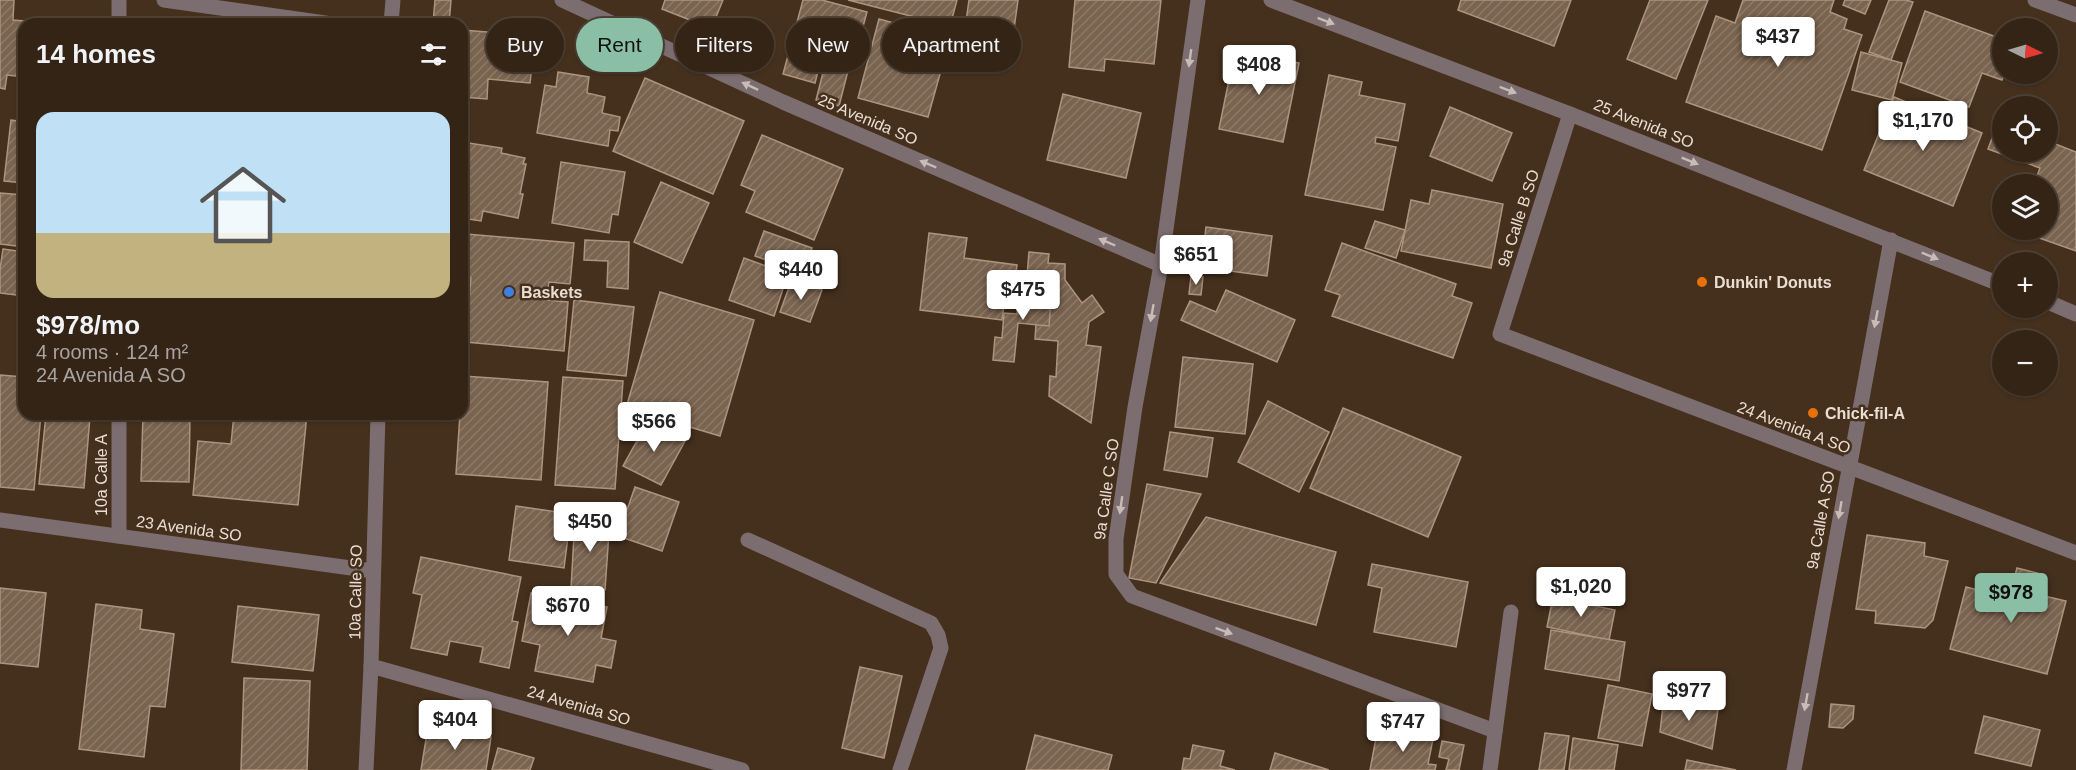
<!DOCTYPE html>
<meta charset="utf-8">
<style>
body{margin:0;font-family:Helvetica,sans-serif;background:#3f3023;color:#f1f3f6;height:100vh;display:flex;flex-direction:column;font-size:22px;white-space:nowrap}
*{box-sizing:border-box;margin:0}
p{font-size:20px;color:#a9a4a1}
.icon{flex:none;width:33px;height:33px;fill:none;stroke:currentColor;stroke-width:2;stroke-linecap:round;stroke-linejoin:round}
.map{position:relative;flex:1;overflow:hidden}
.panel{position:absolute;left:18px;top:18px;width:450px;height:402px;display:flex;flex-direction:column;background:#342416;border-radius:18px;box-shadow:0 2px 4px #0004,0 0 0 2px #4e4135}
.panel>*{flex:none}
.guide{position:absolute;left:486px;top:18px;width:570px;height:54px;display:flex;gap:12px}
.needle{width:39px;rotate:95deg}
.controls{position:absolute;left:1992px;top:18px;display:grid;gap:12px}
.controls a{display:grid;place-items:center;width:66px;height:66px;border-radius:50%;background:#342416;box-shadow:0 2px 4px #0004,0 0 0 2px #4e4135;font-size:30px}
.price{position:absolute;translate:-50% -51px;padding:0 14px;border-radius:6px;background:#fff;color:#222;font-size:20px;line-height:39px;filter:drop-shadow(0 2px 3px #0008)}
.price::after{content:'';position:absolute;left:50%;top:36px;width:18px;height:14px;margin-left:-9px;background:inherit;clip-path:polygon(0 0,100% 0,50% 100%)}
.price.current{background:#8abfa5;color:#111}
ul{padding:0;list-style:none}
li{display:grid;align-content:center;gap:12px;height:318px;padding:0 18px}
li+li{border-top:2px solid #4e4135}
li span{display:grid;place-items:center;height:186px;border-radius:18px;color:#555}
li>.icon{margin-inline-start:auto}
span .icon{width:108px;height:108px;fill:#fffc;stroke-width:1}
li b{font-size:26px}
h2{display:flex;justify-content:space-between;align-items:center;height:72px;padding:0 18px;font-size:26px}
.pill{padding:0 21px;border-radius:27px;background:#342416;box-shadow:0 2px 4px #0004,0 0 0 2px #4e4135;font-size:21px;line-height:54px}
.pill.current{background:#8abfa5;color:#111}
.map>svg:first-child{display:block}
.building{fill:url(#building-hatch);stroke:#ad947f;stroke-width:1.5}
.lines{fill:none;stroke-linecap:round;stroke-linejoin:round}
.minor{stroke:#7c6d70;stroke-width:15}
.oneway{fill:#c9bbb5}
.food-dot{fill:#e8710a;stroke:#45301d;stroke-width:2}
.shop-dot{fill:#3f7fe0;stroke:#45301d;stroke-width:2}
.labels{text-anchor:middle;stroke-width:5;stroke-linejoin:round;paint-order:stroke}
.street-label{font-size:16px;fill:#eaddd2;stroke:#45301d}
.poi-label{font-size:16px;font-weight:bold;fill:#eaddd2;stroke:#45301d;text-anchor:start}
</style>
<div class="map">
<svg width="2076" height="770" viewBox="0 0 2076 770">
<defs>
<pattern id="building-hatch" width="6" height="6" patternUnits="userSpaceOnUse" patternTransform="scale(1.5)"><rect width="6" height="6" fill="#7a634f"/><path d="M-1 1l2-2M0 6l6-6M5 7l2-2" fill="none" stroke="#8d7967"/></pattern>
</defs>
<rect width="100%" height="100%" fill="#45301d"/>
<g class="building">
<path d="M0 0H14L13 20 36 22 35 24H24V77L7 75 5 89 0 88Z"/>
<path d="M435 0H451L449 24H433Z"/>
<path d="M665 0H723L716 17 726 21 713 55 681 42 690 20 662 9Z"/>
<path d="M803 0H822L867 12 856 52 825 44 815 83 783 74Z"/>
<path d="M848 0H957L950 26Z"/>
<path d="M969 0H1018L1012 43 964 36Z"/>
<path d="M1075 0H1161L1154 64 1105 59 1104 71 1069 67Z"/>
<path d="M1461 0H1571L1554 46 1458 10Z"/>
<path d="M1650 0H1708L1676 79 1627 59Z"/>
<path d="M1743 0H1834L1830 12 1847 19 1844 29 1862 35 1822 150 1686 102 1716 16 1735 23Z"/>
<path d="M1845 0H1871L1865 14 1843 5Z"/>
<path d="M1889 0H1906L1913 2 1891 60 1869 52Z"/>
<path d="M1925 11 2002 39V74H2005L2002 80 1982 73 1969 107 1900 82Z"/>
<path d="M879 19 950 38 928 117 858 98Z"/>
<path d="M462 30 526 35 525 48 534 49 530 83 488 79 487 99 462 97Z"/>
<path d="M1235 50 1299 63 1283 142 1219 129Z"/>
<path d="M1861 52 1902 63 1892 100 1852 90Z"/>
<path d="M827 57 850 63 839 106 816 100Z"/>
<path d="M558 72 589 77 587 93 605 97 602 113 620 117 618 131 610 130 608 146 537 133 545 85 556 87Z"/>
<path d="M1329 75 1362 82 1359 95 1405 104 1398 141 1376 137 1375 143 1396 147 1383 210 1305 195Z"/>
<path d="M645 78 744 121 713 194 613 151Z"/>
<path d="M1063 94 1141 113 1126 178 1047 160Z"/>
<path d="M1894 97 1982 133 1953 206 1864 170Z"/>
<path d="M1450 107 1512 133 1492 181 1430 156Z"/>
<path d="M11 120 24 122V183L4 181Z"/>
<path d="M1998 122 2002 124V152H2048V141L2076 152V251L2017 230H2048V184H2034L2040 168 1988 149Z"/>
<path d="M762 135 843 169 814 240 746 212 755 191 741 185Z"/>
<path d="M462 142 502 148 501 153 525 158 523 164H526L520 194H523L518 218 483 211 481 221 462 218Z"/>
<path d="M561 162 625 172 618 215 612 214 609 233 552 223Z"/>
<path d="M661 182 709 203 682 263 634 242Z"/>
<path d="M1432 190 1503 204 1491 268 1401 251 1411 200 1429 204Z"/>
<path d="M0 193 24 195V247L0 244Z"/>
<path d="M1375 221 1405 230 1396 258 1365 248Z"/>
<path d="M1206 227 1272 236 1267 276 1201 267Z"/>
<path d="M764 231 812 248 803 273 755 256Z"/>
<path d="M929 233 967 238 964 258 1017 265 1013 298 1005 297 1002 320 920 310Z"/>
<path d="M466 234 574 243 570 284 549 282 547 300 568 302 564 351 465 342 471 278 462 277Z"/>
<path d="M585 240 629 242 628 289 607 287 608 261 584 260Z"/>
<path d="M1342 243 1456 284 1452 296 1472 303 1453 358 1332 316 1340 295 1325 290Z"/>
<path d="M3 249 24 252V296L0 293V269Z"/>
<path d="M1029 252 1049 254 1048 263 1065 264V280L1082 303 1092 295 1104 312 1089 322 1086 345 1101 347 1091 423 1049 396 1050 376 1056 377 1058 341 1035 339 1036 324 1048 325 1051 290 1026 288Z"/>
<path d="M744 258 788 274 774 316 729 300Z"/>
<path d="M1191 276 1203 277 1201 295 1189 294Z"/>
<path d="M792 279 822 290 810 322 780 312Z"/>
<path d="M1028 286 1052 288 1049 326 1018 323 1014 362 993 360 995 337 1002 338 1004 313 1017 314 1018 299 1027 300Z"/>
<path d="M1226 290 1295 320 1277 362 1181 320 1190 301 1216 312Z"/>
<path d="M660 292 754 320 720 436 626 408Z"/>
<path d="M574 300 634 307 626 376 567 370Z"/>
<path d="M1183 357 1253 364 1245 434 1175 427Z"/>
<path d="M0 375 24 377V414H41L34 490 0 487Z"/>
<path d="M463 376 548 382 541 480 456 474 460 414H462Z"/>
<path d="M563 377 623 381 615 489 555 485Z"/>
<path d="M1268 401 1329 432 1299 492 1238 462Z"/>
<path d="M1343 408 1461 457 1428 537 1310 488Z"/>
<path d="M46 414H101V419L90 417 84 488 39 484Z"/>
<path d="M143 414H190L189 482 141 481Z"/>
<path d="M234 414H307L298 505 193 495 198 441 231 444Z"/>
<path d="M648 421 685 441 661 485 623 466Z"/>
<path d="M1170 432 1213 438 1207 477 1164 470Z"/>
<path d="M1147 484 1201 494 1156 583 1129 578Z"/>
<path d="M635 487 679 502 662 551 618 536Z"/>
<path d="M516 506 571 514 564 568 509 560Z"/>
<path d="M575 516 610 518 605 590 571 589Z"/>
<path d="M1206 517 1336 552 1316 625 1160 583Z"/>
<path d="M1867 535 1925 543 1924 556 1948 561 1933 620 1925 628 1875 623 1876 611 1856 609Z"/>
<path d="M421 557 521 577 512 621 518 622 509 668 480 662 483 647 450 641 447 655 411 648 422 595 413 593Z"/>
<path d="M1372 564 1468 582 1456 647 1374 632 1382 588 1368 585Z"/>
<path d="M2017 568 2045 575 2040 595 2066 601 2047 674 1950 649 1966 587 2009 598Z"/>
<path d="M0 588 46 593 38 667 0 663Z"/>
<path d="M531 593 607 607 601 638 616 641 611 668 596 665 593 682 535 671 540 645 522 641Z"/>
<path d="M1553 597 1615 610 1609 640 1547 627Z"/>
<path d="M96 604 142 610 140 629 174 634 165 707 150 706 144 757 79 749Z"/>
<path d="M238 606 319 615 313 671 232 662Z"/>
<path d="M1551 630 1625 642 1619 681 1545 669Z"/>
<path d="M860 667 902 676 884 758 842 748Z"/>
<path d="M244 678 310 681 307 770H241Z"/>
<path d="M1608 685 1652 694 1642 746 1598 738Z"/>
<path d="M1664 697 1718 710 1712 749 1660 732Z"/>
<path d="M1831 704 1854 706 1853 719 1843 728 1829 727Z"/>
<path d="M1984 716 2040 730 2031 766 1975 753Z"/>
<path d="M428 727 491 737 486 770H421Z"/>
<path d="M1394 731 1433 739 1428 764 1436 765 1435 770H1370L1376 738 1392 741Z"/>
<path d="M1545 733 1569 736 1564 770H1539Z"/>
<path d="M1035 735 1112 755 1108 770H1026Z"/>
<path d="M1573 738 1618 745 1614 770H1569Z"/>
<path d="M1442 741 1464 745 1459 770H1446L1449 759 1439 757Z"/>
<path d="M1193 745 1224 751 1220 766 1235 770H1182L1184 758 1190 759Z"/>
<path d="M498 748 534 758 530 770H492Z"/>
<path d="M1275 753 1329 770H1270Z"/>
<path d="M1687 760 1736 770H1685Z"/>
</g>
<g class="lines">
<g class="minor">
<path d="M119 0V24"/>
<path d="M164 0 332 24"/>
<path d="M562 0 783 102 1161 265"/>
<path d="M1198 0 1161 265 1135 407 1116 539V574L1132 596 1495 731"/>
<path d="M1271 0 1570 114 2002 285"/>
<path d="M2035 0 2076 15"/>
<path d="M391 24 393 0"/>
<path d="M1570 114 1500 334 2076 553"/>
<path d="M2048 302 2076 314"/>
<path d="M119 414V536"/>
<path d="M0 520 373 571"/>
<path d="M748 540 931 623 938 635 941 648 900 770"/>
<path d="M371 666 742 770"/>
<path d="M366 770 371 666 378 414"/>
<path d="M1490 770 1511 612"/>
<path d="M1794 770 1891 240"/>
</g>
</g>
<defs><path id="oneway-solid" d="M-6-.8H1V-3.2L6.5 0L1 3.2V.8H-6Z" transform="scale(1.5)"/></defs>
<g class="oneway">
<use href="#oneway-solid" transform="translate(1326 21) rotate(21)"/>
<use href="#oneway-solid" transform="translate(1190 58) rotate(98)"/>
<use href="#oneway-solid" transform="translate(750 86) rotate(-155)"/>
<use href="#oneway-solid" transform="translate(1508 90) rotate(21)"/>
<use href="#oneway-solid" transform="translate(1690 161) rotate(22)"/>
<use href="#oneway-solid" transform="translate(928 164) rotate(-157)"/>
<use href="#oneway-solid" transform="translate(1107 242) rotate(-157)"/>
<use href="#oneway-solid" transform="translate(1930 256) rotate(22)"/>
<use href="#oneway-solid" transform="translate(1152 313) rotate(100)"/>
<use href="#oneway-solid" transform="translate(1876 319) rotate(101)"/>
<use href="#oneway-solid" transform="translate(1121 505) rotate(98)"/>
<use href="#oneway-solid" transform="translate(1840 510) rotate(100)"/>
<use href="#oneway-solid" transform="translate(1224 631) rotate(20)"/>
<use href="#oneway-solid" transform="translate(1806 702) rotate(100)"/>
</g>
<g class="food-dot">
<circle cx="1702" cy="282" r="6"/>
<circle cx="1813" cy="413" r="6"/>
</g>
<circle class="shop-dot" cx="509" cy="292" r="6"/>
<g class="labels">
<g class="street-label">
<text transform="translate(868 119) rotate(23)" y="6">25 Avenida SO</text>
<text transform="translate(1644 123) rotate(22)" y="6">25 Avenida SO</text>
<text transform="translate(1518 218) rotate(-72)" y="6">9a Calle B SO</text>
<text transform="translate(1794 427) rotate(21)" y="6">24 Avenida A SO</text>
<text transform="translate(101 475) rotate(-90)" y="6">10a Calle A</text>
<text transform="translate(1106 489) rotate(-82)" y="6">9a Calle C SO</text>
<text transform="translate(1820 520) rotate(-80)" y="6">9a Calle A SO</text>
<text transform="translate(189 528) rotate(8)" y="6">23 Avenida SO</text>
<text transform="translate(355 592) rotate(-89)" y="6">10a Calle SO</text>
<text transform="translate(579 705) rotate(16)" y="6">24 Avenida SO</text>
</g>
<g class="poi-label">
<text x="1714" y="288">Dunkin' Donuts</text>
<text x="521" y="298">Baskets</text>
<text x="1825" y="419">Chick-fil-A</text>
</g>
</g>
</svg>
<div class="controls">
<a><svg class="needle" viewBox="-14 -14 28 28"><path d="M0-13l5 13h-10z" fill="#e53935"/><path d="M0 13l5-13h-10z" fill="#a9a4a1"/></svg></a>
<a><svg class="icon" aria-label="locate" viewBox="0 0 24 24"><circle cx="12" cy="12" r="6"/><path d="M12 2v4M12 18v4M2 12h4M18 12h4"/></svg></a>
<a><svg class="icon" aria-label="layers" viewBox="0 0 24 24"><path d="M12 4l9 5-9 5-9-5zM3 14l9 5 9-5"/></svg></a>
<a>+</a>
<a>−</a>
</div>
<b class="price" style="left:1778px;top:68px">$437</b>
<b class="price" style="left:1259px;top:96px">$408</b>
<b class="price" style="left:1923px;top:152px">$1,170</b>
<b class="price" style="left:1196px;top:286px">$651</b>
<b class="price" style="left:801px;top:301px">$440</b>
<b class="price" style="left:1023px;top:321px">$475</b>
<b class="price" style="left:654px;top:453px">$566</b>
<b class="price" style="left:590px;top:553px">$450</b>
<b class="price" style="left:1581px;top:618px">$1,020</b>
<b class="price current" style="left:2011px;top:624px">$978</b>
<b class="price" style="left:568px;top:637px">$670</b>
<b class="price" style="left:1689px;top:722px">$977</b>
<b class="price" style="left:455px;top:751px">$404</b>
<b class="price" style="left:1403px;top:753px">$747</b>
<div class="guide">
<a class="pill">Buy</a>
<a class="pill current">Rent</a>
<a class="pill">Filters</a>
<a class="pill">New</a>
<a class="pill">Apartment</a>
</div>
<section class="panel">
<h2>14 homes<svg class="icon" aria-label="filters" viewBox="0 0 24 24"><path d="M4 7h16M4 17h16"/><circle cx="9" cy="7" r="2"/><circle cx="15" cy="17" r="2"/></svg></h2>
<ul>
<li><span style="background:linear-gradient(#bfe0f5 65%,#c2b280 0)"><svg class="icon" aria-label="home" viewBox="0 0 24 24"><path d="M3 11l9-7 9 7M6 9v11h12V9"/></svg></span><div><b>$978/mo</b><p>4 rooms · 124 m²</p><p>24 Avenida A SO</p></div></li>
</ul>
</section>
</div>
